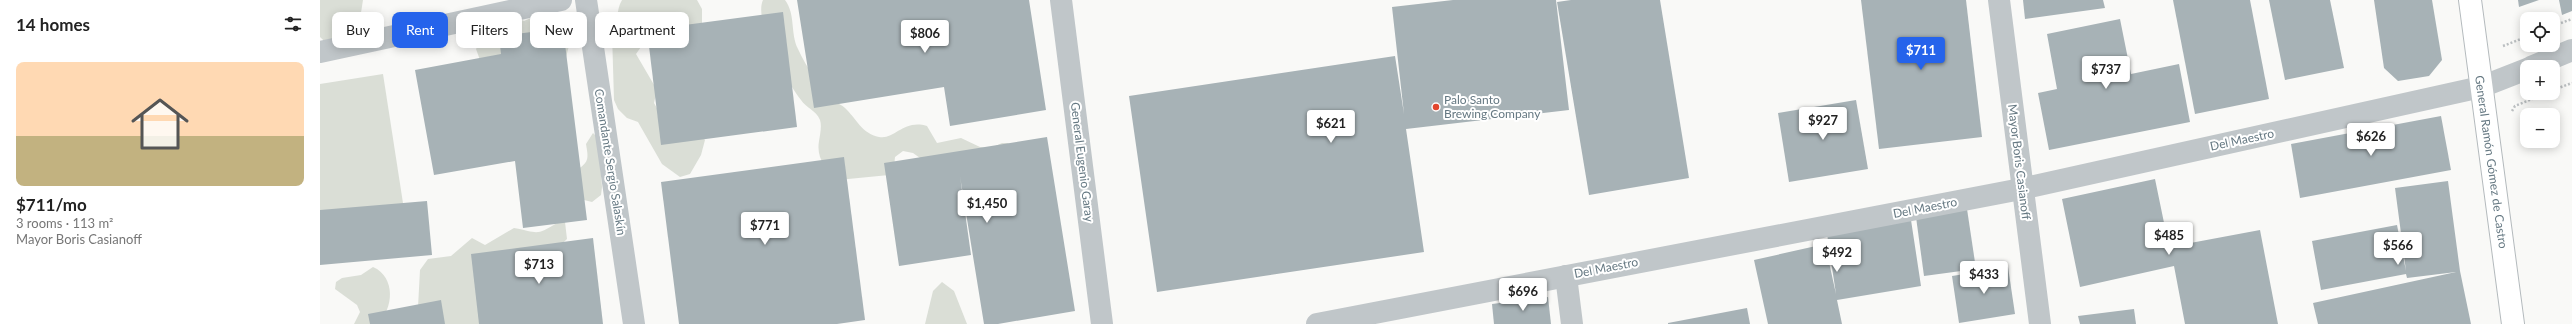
<!DOCTYPE html>
<meta charset="utf-8">
<style>
body{margin:0;font-family:Lato,sans-serif;background:#f2f2f2;color:#222;height:100vh;display:flex;flex-direction:column;font-size:15px;white-space:nowrap}
*{box-sizing:border-box;margin:0}
p{font-size:13px;color:#767676}
.icon{flex:none;width:22px;height:22px;fill:none;stroke:currentColor;stroke-width:2;stroke-linecap:round;stroke-linejoin:round}
.map{position:relative;flex:1;overflow:hidden}
.details{display:flex;flex-direction:column;background:#fff;width:320px}
.details>*{flex:none}
.top-card{position:absolute;left:12px;top:12px;width:380px;height:36px;display:flex;gap:8px}
.controls{position:absolute;left:2200px;top:12px;display:grid;gap:8px}
.controls a{display:grid;place-items:center;width:40px;height:40px;border-radius:8px;background:#fff;box-shadow:0 2px 10px #0003;font-size:20px}
.price{position:absolute;translate:-50% -34px;padding:0 9px;border-radius:4px;background:#fff;color:#222;font-size:13px;line-height:26px;filter:drop-shadow(0 1px 2px #0008)}
.price::after{content:'';position:absolute;left:50%;top:24px;width:12px;height:9px;margin-left:-6px;background:inherit;clip-path:polygon(0 0,100% 0,50% 100%)}
.price.current{background:#2563eb;color:#fff}
ul{padding:0;list-style:none}
li{display:grid;align-content:center;gap:8px;height:212px;padding:0 16px}
li span{display:grid;place-items:center;height:124px;border-radius:8px;color:#555}
li>.icon{margin-inline-start:auto}
span .icon{width:72px;height:72px;fill:#fffc;stroke-width:1}
li b{font-size:17px}
h2{display:flex;justify-content:space-between;align-items:center;height:48px;padding:0 16px;font-size:17px}
.tag{padding:0 14px;border-radius:8px;background:#fff;box-shadow:0 2px 10px #0003;font-size:14px;line-height:36px}
.tag.current{background:#2563eb;color:#fff}
main{display:flex;flex:1;min-height:0}
.map>svg:first-child{display:block}
.green{fill:#daded6}
.building{fill:#a7b2b6}
.lines{fill:none;stroke-linecap:round;stroke-linejoin:round}
.major-casing{stroke:#b4babd;stroke-width:24}
.path{stroke:#bbbfc1;stroke-width:2.5;stroke-dasharray:2 2;stroke-linecap:butt}
.minor{stroke:#c0c6c9;stroke-width:22}
.major{stroke:#fff;stroke-width:22}
.poi-dot{fill:#e2462e;stroke:#fff;stroke-width:1.5}
.labels{text-anchor:middle;stroke-width:4;stroke-linejoin:round;paint-order:stroke}
.poi-label{font-size:12px;fill:#657882;stroke:#fff;text-anchor:start}
.street-label{font-size:12px;fill:#657882;stroke:#fff}
</style>
<main>
<section class="details">
<h2>14 homes<svg class="icon" aria-label="filters" viewBox="0 0 24 24"><path d="M4 7h16M4 17h16"/><circle cx="9" cy="7" r="2"/><circle cx="15" cy="17" r="2"/></svg></h2>
<ul>
<li><span style="background:linear-gradient(#ffd9b3 60%,#c2b280 0)"><svg class="icon" aria-label="home" viewBox="0 0 24 24"><path d="M3 11l9-7 9 7M6 9v11h12V9"/></svg></span><div><b>$711/mo</b><p>3 rooms · 113 m²</p><p>Mayor Boris Casianoff</p></div></li>
</ul>
</section>
<div class="map">
<svg width="2252" height="324" viewBox="0 0 2252 324">
<rect width="100%" height="100%" fill="#f9f9f7"/>
<g class="green">
<path d="M0 0H43L36 44 17 53 0 37Z"/>
<path d="M302 0H377L382 9V26L323 44 316 54 337 90 334 103 341 115 376 129 385 140 381 155 370 174 360 177 342 164 318 122 307 118 298 109 294 100 292 33C300 21 295 12 302 0Z"/>
<path d="M443 0H465C476 15 470 33 478 49 486 67 500 87 515 101 518 104 522 105 525 108 536 118 542 134 559 137 575 140 583 119 607 126L617 143 641 138 660 147 671 148 682 143H689L647 182 638 185 593 153 583 151 575 157 574 167 569 175 518 180C506 169 496 159 499 141 500 135 502 126 500 120 496 110 486 108 481 100 467 82 433 21 443 0Z"/>
<path d="M229 10 239 22 250 42 246 57 160 60 156 49 172 24 195 17 204 21Z"/>
<path d="M63 74 85 216 0 230V84Z"/>
<path d="M273 133 278 138 282 187 281 195 272 202 264 200 258 169C270 162 268 156 266 144Z"/>
<path d="M239 222H245L247 239 159 324H89L98 307 100 270 108 259 131 256 152 238 165 245 194 228C220 233 215 236 239 222Z"/>
<path d="M53 267C76 277 74 309 57 324H34L40 312 37 305 15 289 16 282 22 278 41 275Z"/>
<path d="M622 282 634 291 647 324H605L613 291Z"/>
</g>
<g class="building">
<path d="M477 0H709L726 110 630 126 624 87 494 108Z"/>
<path d="M1133 0H1236L1249 110 1086 129 1104 252 837 292 809 96 1075 56 1084 114 1072 7Z"/>
<path d="M1251 0H1340L1369 178 1269 195 1237 2Z"/>
<path d="M1541 0H1646L1662 137 1559 149Z"/>
<path d="M1703 0H1783L1785 8 1705 19Z"/>
<path d="M1853 0H1930L1949 99 1875 114Z"/>
<path d="M1949 0H2010L2024 68 1965 80Z"/>
<path d="M2054 0H2112L2122 60 2109 76 2078 81 2064 68Z"/>
<path d="M2198 0H2219L2199 7Z"/>
<path d="M2239 0H2252V11L2242 15Z"/>
<path d="M463 12 477 127 341 145 327 30Z"/>
<path d="M1800 19 1811 74 1859 64 1870 122 1729 150 1718 93 1737 89 1727 34Z"/>
<path d="M243 28 267 220 203 228 195 161 114 175 95 70 181 54 179 36Z"/>
<path d="M1536 100 1548 169 1469 182 1458 113Z"/>
<path d="M2121 116 2131 170 1980 198 1971 144Z"/>
<path d="M727 137 755 311 678 324H664L640 176 651 255 579 266 564 163Z"/>
<path d="M524 157 545 320 517 324H359L341 182Z"/>
<path d="M1835 179 1849 247 1940 230 1958 324H1865L1854 266 1760 287 1742 199Z"/>
<path d="M2128 181 2140 271 2151 324H1998L1993 303 2136 272 2087 278 2086 274 2001 290 1992 241 2077 225 2086 271 2075 188Z"/>
<path d="M107 201 112 255 0 265V210Z"/>
<path d="M1647 209 1656 269 1604 276 1596 217Z"/>
<path d="M1591 220 1601 286 1517 300 1522 324H1448L1434 260 1505 244 1516 294 1507 234Z"/>
<path d="M273 238 283 324H159L151 254Z"/>
<path d="M1688 267 1695 314 1639 323 1632 276Z"/>
<path d="M1228 297 1231 324H1174L1172 304Z"/>
<path d="M121 300 125 324H50L48 314Z"/>
<path d="M1427 308 1430 324H1348V323Z"/>
<path d="M1814 309 1816 324H1760L1758 316Z"/>
</g>
<g class="lines">
<defs>
<path id="major" d="M2150 0 2193 324"/>
</defs>
<use href="#major" class="major-casing"/>
<g class="path">
<path d="M2241 23 2252 19"/>
<path d="M2183 46 2201 39"/>
<path d="M2233 90 2252 83"/>
<path d="M2192 111 2195 106 2227 93"/>
</g>
<g class="minor">
<path d="M266 0 314 324"/>
<path d="M741 0 782 324"/>
<path d="M1679 0 1720 324"/>
<path d="M0 52 241 0"/>
<path d="M2211 67 2252 50"/>
<path d="M1246 276 1252 324"/>
<path d="M997 324 1701 189 2161 87 2207 69"/>
</g>
<use href="#major" class="major"/>
</g>
<circle class="poi-dot" cx="1116" cy="107" r="4"/>
<g class="labels">
<g class="poi-label">
<text x="1124" y="104">Palo Santo<tspan x="1124" dy="14">Brewing Company</tspan></text>
</g>
<g class="street-label">
<text transform="translate(1922 140) rotate(-12)" y="4">Del Maestro</text>
<text transform="translate(290 162) rotate(81)" y="4">Comandante Sergio Salaskín</text>
<text transform="translate(762 162) rotate(83)" y="4">General Eugenio Garay</text>
<text transform="translate(1699 162) rotate(83)" y="4">Mayor Boris Casianoff</text>
<text transform="translate(2171 162) rotate(82)" y="4">General Ramón Gómez de Castro</text>
<text transform="translate(1605 208) rotate(-11)" y="4">Del Maestro</text>
<text transform="translate(1286 268) rotate(-11)" y="4">Del Maestro</text>
</g>
</g>
</svg>
<div class="controls">
<a><svg class="icon" aria-label="locate" viewBox="0 0 24 24"><circle cx="12" cy="12" r="6"/><path d="M12 2v4M12 18v4M2 12h4M18 12h4"/></svg></a>
<a>+</a>
<a>−</a>
</div>
<b class="price" style="left:605px;top:54px">$806</b>
<b class="price current" style="left:1601px;top:71px">$711</b>
<b class="price" style="left:1786px;top:90px">$737</b>
<b class="price" style="left:1503px;top:141px">$927</b>
<b class="price" style="left:1011px;top:144px">$621</b>
<b class="price" style="left:2051px;top:157px">$626</b>
<b class="price" style="left:667px;top:224px">$1,450</b>
<b class="price" style="left:445px;top:246px">$771</b>
<b class="price" style="left:1849px;top:256px">$485</b>
<b class="price" style="left:2078px;top:266px">$566</b>
<b class="price" style="left:1517px;top:273px">$492</b>
<b class="price" style="left:219px;top:285px">$713</b>
<b class="price" style="left:1664px;top:295px">$433</b>
<b class="price" style="left:1203px;top:312px">$696</b>
<div class="top-card">
<a class="tag">Buy</a>
<a class="tag current">Rent</a>
<a class="tag">Filters</a>
<a class="tag">New</a>
<a class="tag">Apartment</a>
</div>
</div>
</main>
